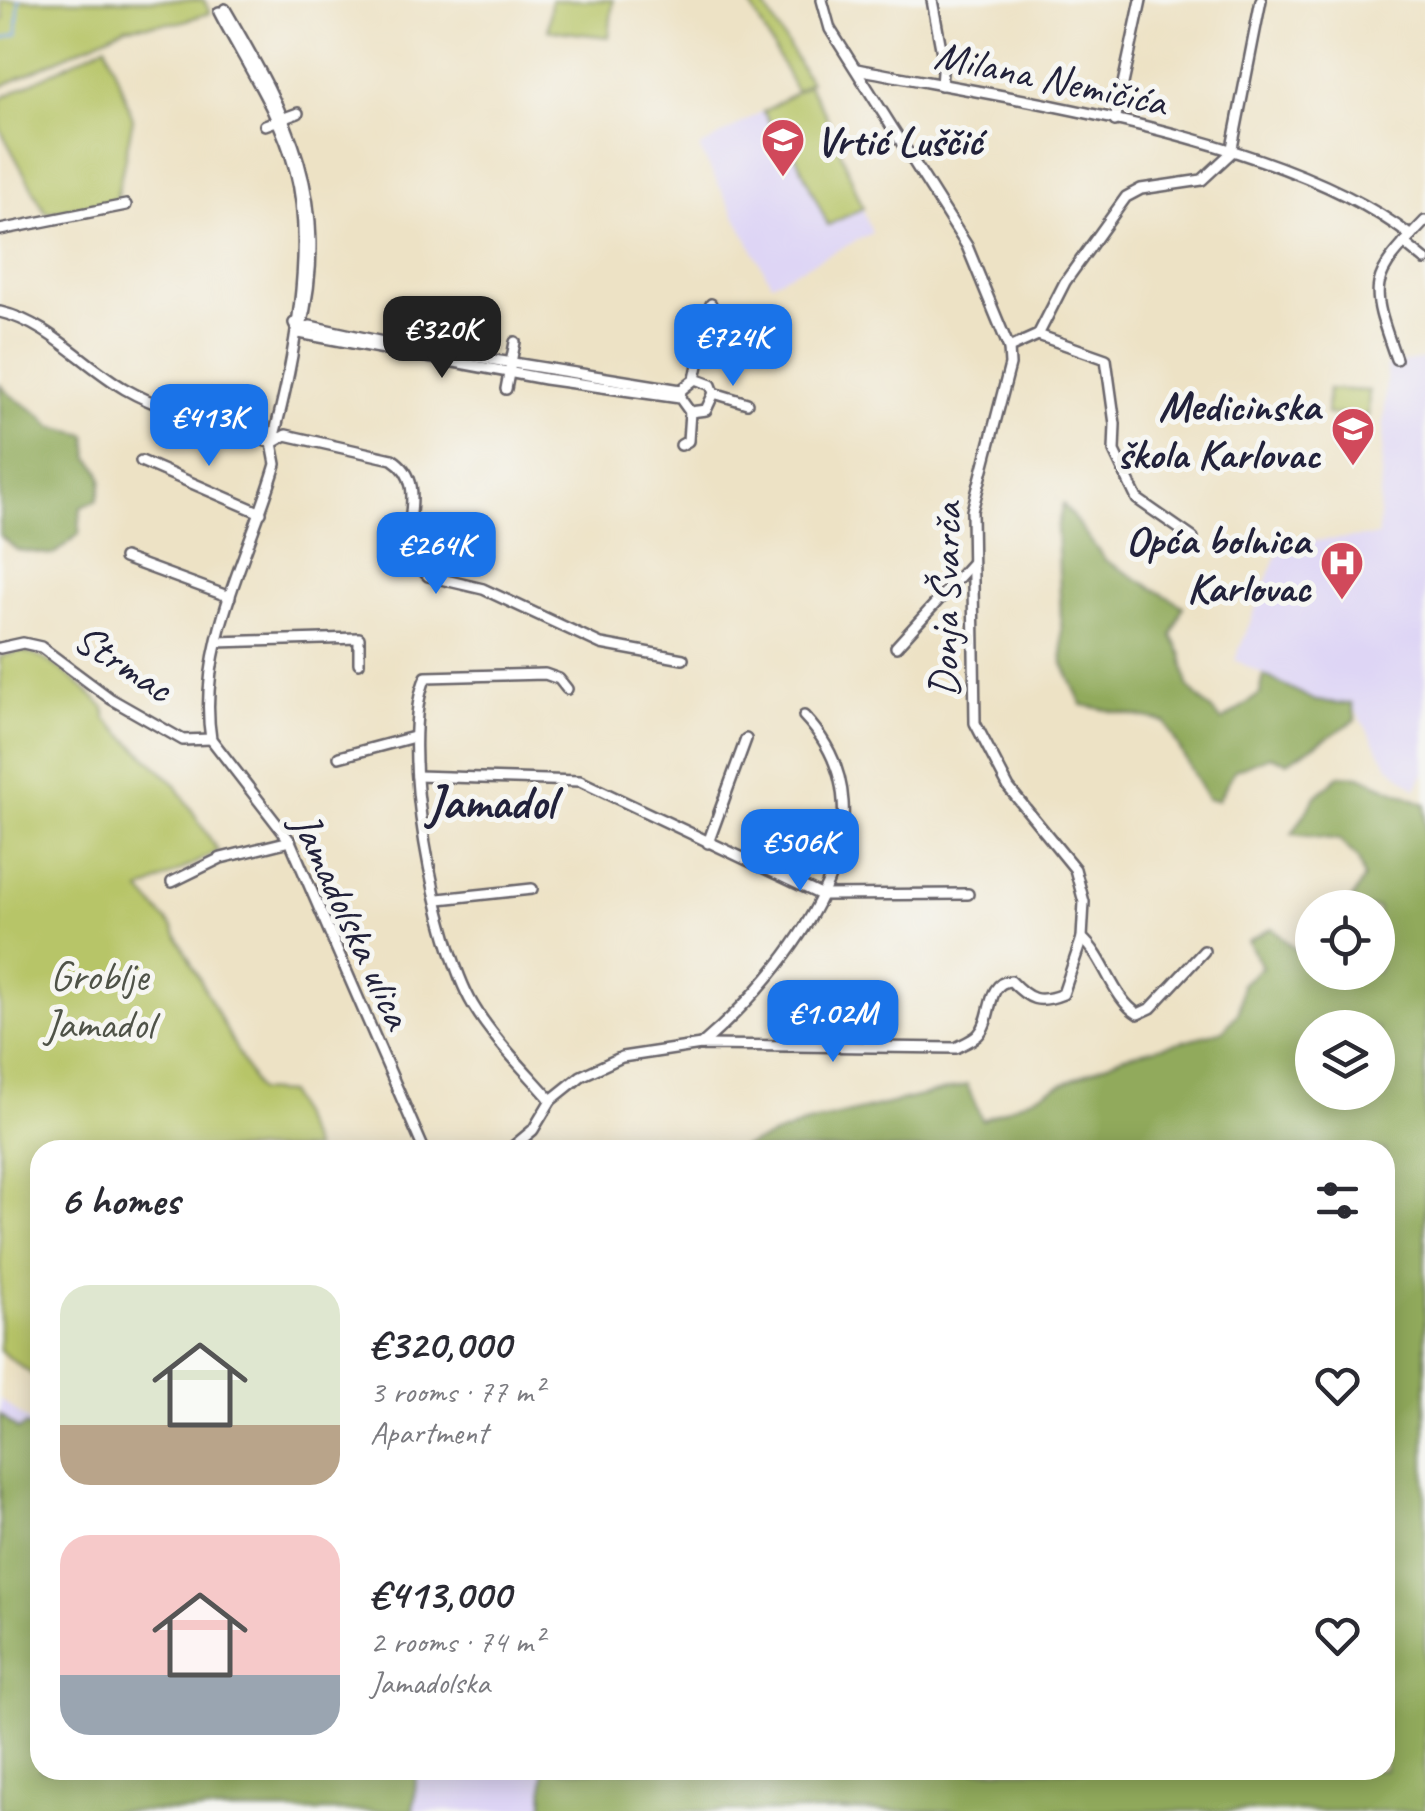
<!DOCTYPE html>
<meta charset="utf-8">
<style>
body{margin:0;font-family:Caveat,sans-serif;background:#f7f7f7;color:#2b2b33;height:100vh;display:flex;flex-direction:column;font-size:38px;white-space:nowrap}
*{box-sizing:border-box;margin:0}
p{font-size:32px;color:#7c7c81}
.icon{flex:none;width:55px;height:55px;fill:none;stroke:currentColor;stroke-width:2;stroke-linecap:round;stroke-linejoin:round}
.map{position:relative;flex:1;overflow:hidden}
.drawer{position:absolute;left:30px;top:1140px;width:1365px;height:640px;display:flex;flex-direction:column;background:#fff;border-radius:30px;box-shadow:0 5px 25px #0003}
.drawer>*{flex:none}
.buttons{position:absolute;left:1295px;top:890px;display:grid;gap:20px}
.buttons a{display:grid;place-items:center;width:100px;height:100px;border-radius:50%;background:#fff;box-shadow:0 5px 25px #0003;font-size:50px}
.price{position:absolute;translate:-50% -85px;padding:0 22px;border-radius:20px;background:#1a73e8;color:#fff;font-size:32px;line-height:65px;filter:drop-shadow(0 2px 5px #0008)}
.price::after{content:'';position:absolute;left:50%;top:60px;width:30px;height:22px;margin-left:-15px;background:inherit;clip-path:polygon(0 0,100% 0,50% 100%)}
.price.selected{background:#222;color:#fff}
ul{padding:0;list-style:none}
li{display:flex;align-items:center;gap:30px;height:250px;padding:0 30px}
li span{display:grid;place-items:center;flex:none;width:280px;height:200px;border-radius:30px;color:#555}
li>.icon{margin-inline-start:auto}
span .icon{width:120px;height:120px;fill:#fffc;stroke-width:1}
li b{font-size:42px}
h2{display:flex;justify-content:space-between;align-items:center;height:120px;padding:0 30px;font-size:42px}
.map>svg:first-child{display:block}
.built{fill:#ded5f5}
.green{fill:#b7c567;stroke:#6c7451;stroke-width:2.5}
.forest{fill:#91aa5c;stroke:#5a664c;stroke-width:2.5;fill-rule:evenodd}
.lines{fill:none;stroke-linecap:round;stroke-linejoin:round}
.stream{stroke:#77a6e0;stroke-width:2.5}
.street-casing{stroke:#69656b;stroke-width:14}
.street{stroke:#fff;stroke-width:9}
.labels{text-anchor:middle;stroke-width:10;stroke-linejoin:round;paint-order:stroke}
.street-label{font-size:42px;fill:#22223b;stroke:#f6f6f2}
.poi-label{font-size:42px;font-weight:bold;fill:#22223b;stroke:#f6f6f2;text-anchor:end}
.park-label{font-size:42px;fill:#4f5348;stroke:#f6f6f2}
.quarter-label{font-size:48px;font-weight:bold;fill:#22223b;stroke:#f6f6f2}
</style>
<div class="map">
<svg width="1425" height="1811" viewBox="0 0 1425 1811">
<rect width="100%" height="100%" fill="#f6f6f2"/>
<filter id="ink" filterUnits="userSpaceOnUse"><feTurbulence type="fractalNoise" baseFrequency=".01" numOctaves="2"/><feDisplacementMap in="SourceGraphic" scale="20" xChannelSelector="R" yChannelSelector="G"/><feConvolveMatrix kernelMatrix="1 2 1 2 8 2 1 2 1" color-interpolation-filters="sRGB"/></filter>
<filter id="wash" filterUnits="userSpaceOnUse"><feTurbulence type="fractalNoise" baseFrequency=".0048" numOctaves="4" result="noise"/><feDisplacementMap in="SourceGraphic" scale="40" xChannelSelector="R" yChannelSelector="G"/><feGaussianBlur stdDeviation="2.25" result="paint"/><feColorMatrix in="noise" values="0 0 0 0 0 0 0 0 0 0 0 0 0 0 0 0 0 1.4 0 .05"/><feComposite in="paint" operator="in"/></filter>
<g filter="url(#wash)">
<rect width="100%" height="100%" fill="#ede2c5"/>
<g class="built">
<path d="M808 85 826 115 872 233 771 283 699 148Z"/>
<path d="M1425 359V771L1416 789 1388 765 1352 704 1316 701 1235 660 1282 543 1378 536 1387 365Z"/>
<path d="M0 1399 40 1430V1770H564L561 1811H0Z"/>
</g>
<g class="green">
<path d="M0 0H204L210 13 180 22 126 27 0 87V21L4 19Z"/>
<path d="M551 0H613L609 37 548 30Z"/>
<path d="M748 0H761L810 82 796 91Z"/>
<path d="M106 45 133 119 116 200 46 213 0 129V99Z"/>
<path d="M808 85 826 115 863 208 828 225 784 131 777 134 763 112Z"/>
<path d="M1328 389 1369 391 1368 416 1327 414Z"/>
<path d="M20 651C53 657 80 685 104 707L106 719 175 784 218 851 141 891 173 928 258 1091 288 1093 314 1150H40V1380L0 1351V657Z"/>
</g>
<g class="forest">
<path d="M0 385C16 404 37 407 52 427L87 435 89 458C104 472 104 481 97 500L81 507 79 534 53 555 17 550 0 536Z"/>
<path d="M1063 504 1105 560 1183 606 1172 636 1182 655 1188 687 1222 721 1260 694 1264 675 1316 701 1352 704 1356 720 1287 762 1270 756 1235 770 1218 800 1207 799 1165 722 1082 705 1063 664 1057 529Z"/>
<path d="M1340 775 1360 776 1425 804V1811H543L544 1770H1385V1150H735L804 1124 967 1085 982 1120 1124 1056 1223 1031 1239 1011 1242 984 1262 967 1248 941 1272 928 1297 951 1312 947V972H1378V908L1347 907 1364 878 1358 859 1340 840 1292 834 1315 797ZM1312 1028H1378V1092H1312Z"/>
<path d="M0 1414 18 1430 26 1425 40 1436V1770H417L413 1811H0Z"/>
</g>
<g class="lines">
<path class="stream" d="M0 40 17 34 19 0"/>
</g>
</g>
<g filter="url(#ink)">
<g class="lines">
<defs>
<g id="street">
<path d="M932 0 943 59 941 85"/>
<path d="M225 9C290 121 332 199 300 332"/>
<path d="M219 12C246 64 280 113 295 170 316 248 293 366 272 443"/>
<path d="M857 69C1017 100 1283 136 1411 236"/>
<path d="M1115 121 1141 0"/>
<path d="M265 125 298 113"/>
<path d="M0 230 126 205"/>
<path d="M1404 243 1425 260"/>
<path d="M0 312C49 323 82 364 125 389 169 414 225 426 272 443L276 464C251 551 196 646 211 739L290 841 424 1150"/>
<path d="M294 323 299 333 545 379 680 398 690 412 706 410 714 393 711 385 695 379 681 390 680 398"/>
<path d="M299 333 310 326 383 342 681 390"/>
<path d="M1038 335 1106 359 1115 424 1114 451 1137 499 1193 538"/>
<path d="M1009 348 1038 335 1065 282 1126 197 1141 189 1202 180 1231 153 1261 0"/>
<path d="M1396 359C1369 283 1368 280 1425 221"/>
<path d="M695 379 711 304"/>
<path d="M506 389 515 342"/>
<path d="M714 393 747 403"/>
<path d="M272 443 286 435 392 459C427 481 405 520 408 555L428 576 483 589 601 644 683 659"/>
<path d="M681 445 688 441 690 412"/>
<path d="M141 461 261 513"/>
<path d="M124 558 230 597"/>
<path d="M217 642 359 638V663"/>
<path d="M896 647 972 563"/>
<path d="M0 648 23 643 41 647 111 699 183 740 211 739"/>
<path d="M339 757 414 737"/>
<path d="M417 776 580 781 821 895 968 894"/>
<path d="M708 843 746 739"/>
<path d="M172 882 221 858 290 841"/>
<path d="M439 899 532 889"/>
<path d="M1082 938C1106 959 1112 998 1138 1014L1151 1008 1204 951"/>
<path d="M701 1045C787 971 906 824 804 716"/>
<path d="M551 1100C525 1070 494 1040 473 1005 437 944 396 742 426 677L545 674 559 679 567 689"/>
<path d="M509 1150 533 1130 551 1100 581 1076 622 1057 701 1045 956 1048C963 1044 973 1040 978 1035 994 1019 985 982 1011 981 1029 1000 1038 1004 1063 994L1082 938 1084 902 1075 869 1009 788 975 723 972 511 1010 365 1009 348 967 246 830 29 822 0"/>
</g>
</defs>
<use href="#street" class="street-casing"/>
<use href="#street" class="street"/>
</g>
</g>
<defs>
<symbol id="school-pin" viewBox="-11 -11 22 30"><path d="M0 17L-7.5 6A9.5 9.5 0 1 1 7.5 6Z" fill="#d1495b" stroke="#f6f6f2"/><path d="M0-5L7-2L0 1L-7-2ZM-4 1L0 2.5L4 1V4Q0 6-4 4Z" fill="#fff"/></symbol>
<symbol id="hospital-pin" viewBox="-11 -11 22 30"><path d="M0 17L-7.5 6A9.5 9.5 0 1 1 7.5 6Z" fill="#d1495b" stroke="#f6f6f2"/><path d="M-5-5h3v3.5h4V-5h3V5h-3V1.5h-4V5h-3Z" fill="#fff"/></symbol>
</defs>
<g fill-rule="evenodd">
<use href="#school-pin" x="758" y="115" width="50" height="68"/>
<use href="#school-pin" x="1328" y="404" width="50" height="68"/>
<use href="#hospital-pin" x="1317" y="538" width="50" height="68"/>
</g>
<g class="labels">
<g class="street-label">
<text transform="translate(1051 77) rotate(12)" y="15">Milana Nemičića</text>
<text transform="translate(944 600) rotate(-89)" y="15">Donja Švarča</text>
<text transform="translate(124 662) rotate(33)" y="15">Strmac</text>
<text transform="translate(353 920) rotate(65)" y="15">Jamadolska ulica</text>
</g>
<g class="poi-label">
<text x="816" y="155" text-anchor="start">Vrtić Luščić</text>
<text x="1320" y="420">Medicinska<tspan x="1320" dy="48">škola Karlovac</tspan></text>
<text x="1310" y="554">Opća bolnica<tspan x="1310" dy="48">Karlovac</tspan></text>
</g>
<g class="park-label">
<text x="99" y="990">Groblje<tspan x="99" dy="48">Jamadol</tspan></text>
</g>
<g class="quarter-label">
<text x="491" y="818">Jamadol</text>
</g>
</g>
</svg>
<div class="buttons">
<a><svg class="icon" aria-label="locate" viewBox="0 0 24 24"><circle cx="12" cy="12" r="6"/><path d="M12 2v4M12 18v4M2 12h4M18 12h4"/></svg></a>
<a><svg class="icon" aria-label="layers" viewBox="0 0 24 24"><path d="M12 4l9 5-9 5-9-5zM3 14l9 5 9-5"/></svg></a>
</div>
<b class="price selected" style="left:442px;top:381px">€320K</b>
<b class="price" style="left:733px;top:389px">€724K</b>
<b class="price" style="left:209px;top:469px">€413K</b>
<b class="price" style="left:436px;top:597px">€264K</b>
<b class="price" style="left:800px;top:894px">€506K</b>
<b class="price" style="left:833px;top:1065px">€1.02M</b>
<section class="drawer">
<h2>6 homes<svg class="icon" aria-label="filters" viewBox="0 0 24 24"><path d="M4 7h16M4 17h16"/><circle cx="9" cy="7" r="2"/><circle cx="15" cy="17" r="2"/></svg></h2>
<ul>
<li><span style="background:linear-gradient(#dfe7d0 70%,#b9a48a 0)"><svg class="icon" aria-label="home" viewBox="0 0 24 24"><path d="M3 11l9-7 9 7M6 9v11h12V9"/></svg></span><div><b>€320,000</b><p>3 rooms · 77 m²</p><p>Apartment</p></div><svg class="icon" aria-label="heart" viewBox="0 0 24 24"><path d="M12 20l-8-8c-3-5 5-10 8-4 3-6 11-1 8 4z"/></svg></li>
<li><span style="background:linear-gradient(#f6c9c9 70%,#9aa5b1 0)"><svg class="icon" aria-label="home" viewBox="0 0 24 24"><path d="M3 11l9-7 9 7M6 9v11h12V9"/></svg></span><div><b>€413,000</b><p>2 rooms · 74 m²</p><p>Jamadolska</p></div><svg class="icon" aria-label="heart" viewBox="0 0 24 24"><path d="M12 20l-8-8c-3-5 5-10 8-4 3-6 11-1 8 4z"/></svg></li>
</ul>
</section>
</div>
